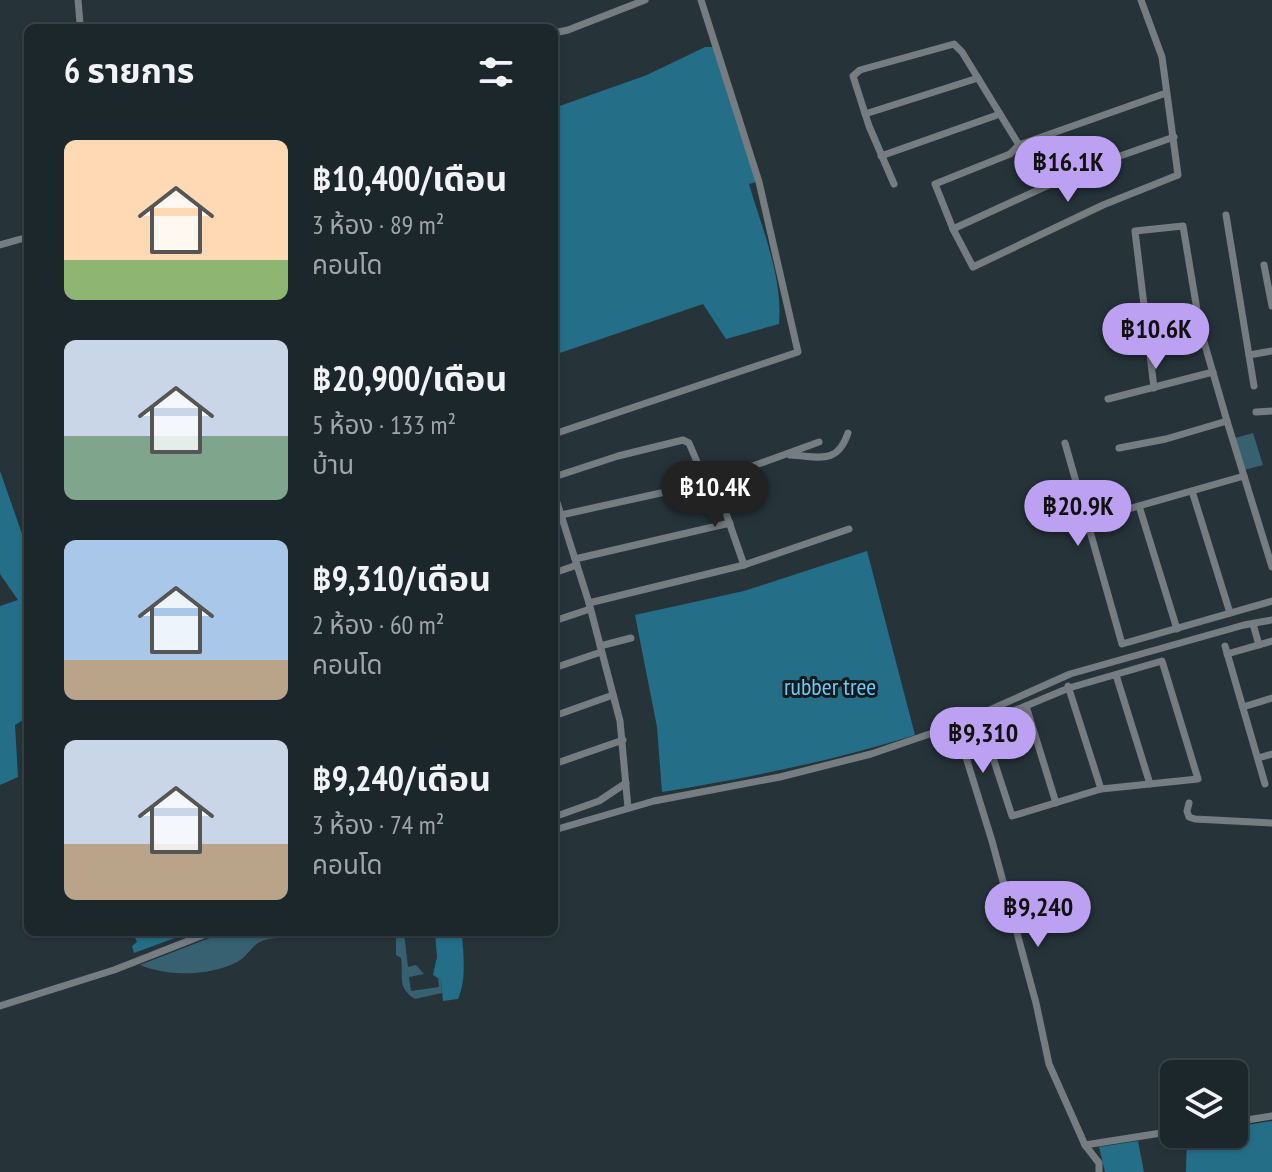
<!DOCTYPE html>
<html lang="th">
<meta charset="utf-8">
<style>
body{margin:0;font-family:"PT Sans Narrow","Noto Sans Thai",sans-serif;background:#252f34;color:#f1f3f6;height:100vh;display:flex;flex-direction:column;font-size:30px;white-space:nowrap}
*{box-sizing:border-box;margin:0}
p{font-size:26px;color:#a0a5a9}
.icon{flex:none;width:44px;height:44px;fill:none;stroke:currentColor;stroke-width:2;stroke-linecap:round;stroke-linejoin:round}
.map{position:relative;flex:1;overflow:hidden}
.panel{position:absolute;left:24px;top:24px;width:534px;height:912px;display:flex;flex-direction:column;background:#1c272c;border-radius:12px;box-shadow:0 2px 6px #0004,0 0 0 2px #3a4448}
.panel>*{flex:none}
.tools{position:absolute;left:1160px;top:1060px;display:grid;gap:16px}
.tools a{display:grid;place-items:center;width:88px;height:88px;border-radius:12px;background:#1c272c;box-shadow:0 2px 6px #0004,0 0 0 2px #3a4448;font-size:40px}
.price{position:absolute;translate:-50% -68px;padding:0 18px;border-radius:28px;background:#bca0f2;color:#111;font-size:26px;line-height:52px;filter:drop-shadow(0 2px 4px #0008)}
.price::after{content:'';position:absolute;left:50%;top:48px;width:24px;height:18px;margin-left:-12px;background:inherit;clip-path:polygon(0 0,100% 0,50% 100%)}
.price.active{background:#222;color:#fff}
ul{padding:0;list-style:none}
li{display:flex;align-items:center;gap:24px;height:200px;padding:0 40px}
li span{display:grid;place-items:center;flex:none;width:224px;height:160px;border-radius:12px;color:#555}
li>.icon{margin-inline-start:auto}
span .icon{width:96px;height:96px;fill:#fffc;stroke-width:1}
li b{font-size:34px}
h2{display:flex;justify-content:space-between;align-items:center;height:96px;padding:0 40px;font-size:34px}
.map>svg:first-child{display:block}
.green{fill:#376071}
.forest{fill:#256e88}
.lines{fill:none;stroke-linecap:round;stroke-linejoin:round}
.minor{stroke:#767d80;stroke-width:7}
.labels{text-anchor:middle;stroke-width:6;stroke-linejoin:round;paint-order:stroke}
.park-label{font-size:24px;fill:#67cff6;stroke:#141a1d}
</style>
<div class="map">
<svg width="1272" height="1172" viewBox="0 0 1272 1172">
<rect width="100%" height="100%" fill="#26343a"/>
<g class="green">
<path d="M1253 433 1263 465 1244 470 1235 438Z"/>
<path d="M225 932H302C287 941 274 935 260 942 251 946 247 957 237 962 209 976 170 977 140 965Z"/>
<path d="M396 932H404L408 967 416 965 424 974 409 977 411 991 439 987 438 978 441 980 442 993 415 999C396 987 404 976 401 958L396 955Z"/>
</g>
<g class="forest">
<path d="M705 47H719L756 182 749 184C762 229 783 277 779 324L726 339 703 304 554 355V108L647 75Z"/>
<path d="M0 471 28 551V717L15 725 18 777 0 785V606L18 600 0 574Z"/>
<path d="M867 551 915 735C829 762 751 777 662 792L657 727 635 615 744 591Z"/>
<path d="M133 932H191L134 953 132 946 137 942Z"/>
<path d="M435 932H462C463 955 467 978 458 999L443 1001 441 980 433 975 437 957Z"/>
<path d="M1272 1121V1172H1186L1187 1135 1234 1134V1127Z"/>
<path d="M1138 1141 1144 1172H1105L1099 1147Z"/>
</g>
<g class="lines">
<g class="minor">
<path d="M78 0 80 23"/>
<path d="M1141 0 1162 57 1178 175 1103 205 973 267 953 229 935 184 1010 154 1019 145 1166 93"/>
<path d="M554 33 568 30 645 0"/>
<path d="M865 114 978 78"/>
<path d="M881 156 1000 114"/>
<path d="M894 184 869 126 853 76 860 70 954 44 962 52 1019 145"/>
<path d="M1226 215 1254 386"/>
<path d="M953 229 1086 168 1174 137"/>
<path d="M0 245 28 237"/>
<path d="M1264 265 1272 306"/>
<path d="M1249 355 1272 351"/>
<path d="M1108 399 1213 372"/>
<path d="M1256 412 1272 411"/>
<path d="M1227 421 1272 567"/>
<path d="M554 434 798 352 759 182 701 0"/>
<path d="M1065 443 1122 644 1272 601"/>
<path d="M1119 448 1166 439 1227 421 1200 328 1183 226 1135 231 1154 388"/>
<path d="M790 455C818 456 837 466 848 433"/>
<path d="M554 477 618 456 683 440 689 443 706 483"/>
<path d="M712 481 721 499 744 565"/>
<path d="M1192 491 1230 613"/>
<path d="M554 493 589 603 620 721 628 808"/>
<path d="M1139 506 1177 629"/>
<path d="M561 515 706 483 819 442"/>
<path d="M1086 521 1244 476"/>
<path d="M575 559 730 523"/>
<path d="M554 573 577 565"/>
<path d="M589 603 744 565 849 529"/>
<path d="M554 621 590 609"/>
<path d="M1253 624 1259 645"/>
<path d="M600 646 631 638"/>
<path d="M1225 646 1265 784"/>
<path d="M1227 654 1272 641"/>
<path d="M1162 661 1198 779 1101 789 1012 816 982 724 1069 688Z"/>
<path d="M554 668 601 652"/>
<path d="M1116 675 1150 784"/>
<path d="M1068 686 1101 789"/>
<path d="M1026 706 1056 803"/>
<path d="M1243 707 1272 698"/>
<path d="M554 716 613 695"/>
<path d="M956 725 992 841 1036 1003 1049 1064 1085 1145 1099 1163V1172"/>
<path d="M1258 758 1272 754"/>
<path d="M554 764 623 740"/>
<path d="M1189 803 1187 811 1189 817 1195 819 1272 823"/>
<path d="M554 817 599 801 626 783"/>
<path d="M554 830 654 801 780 777 871 754 956 725 1070 674 1244 625 1272 620"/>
<path d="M0 1006 114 970 211 932"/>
<path d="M1234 1122 1272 1116"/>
<path d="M1085 1145 1174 1131"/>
</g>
</g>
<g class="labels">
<g class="park-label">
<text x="830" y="695">rubber tree</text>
</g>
</g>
</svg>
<div class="tools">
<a><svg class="icon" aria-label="layers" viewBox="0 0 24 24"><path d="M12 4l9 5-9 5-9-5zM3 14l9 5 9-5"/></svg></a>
</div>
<b class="price" style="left:1068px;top:204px">฿16.1K</b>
<b class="price" style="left:1156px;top:371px">฿10.6K</b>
<b class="price active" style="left:715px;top:529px">฿10.4K</b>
<b class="price" style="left:1078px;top:548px">฿20.9K</b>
<b class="price" style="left:983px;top:775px">฿9,310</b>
<b class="price" style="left:1038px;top:949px">฿9,240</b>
<section class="panel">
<h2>6 รายการ<svg class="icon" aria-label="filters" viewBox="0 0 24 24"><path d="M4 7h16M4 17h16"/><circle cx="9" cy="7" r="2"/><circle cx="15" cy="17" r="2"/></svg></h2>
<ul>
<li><span style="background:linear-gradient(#ffd9b3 75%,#8fb573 0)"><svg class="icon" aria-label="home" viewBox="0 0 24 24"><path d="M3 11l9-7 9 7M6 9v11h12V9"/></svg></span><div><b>฿10,400/เดือน</b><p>3 ห้อง · 89 m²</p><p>คอนโด</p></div></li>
<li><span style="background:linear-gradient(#c9d6e8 60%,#7fa58c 0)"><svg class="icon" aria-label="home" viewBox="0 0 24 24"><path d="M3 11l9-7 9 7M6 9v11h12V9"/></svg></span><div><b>฿20,900/เดือน</b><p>5 ห้อง · 133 m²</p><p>บ้าน</p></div></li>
<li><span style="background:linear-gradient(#a9c7e8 75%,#b9a48a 0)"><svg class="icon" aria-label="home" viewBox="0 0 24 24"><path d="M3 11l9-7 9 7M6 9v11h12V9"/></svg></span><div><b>฿9,310/เดือน</b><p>2 ห้อง · 60 m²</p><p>คอนโด</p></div></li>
<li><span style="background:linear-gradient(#c9d6e8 65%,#b9a48a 0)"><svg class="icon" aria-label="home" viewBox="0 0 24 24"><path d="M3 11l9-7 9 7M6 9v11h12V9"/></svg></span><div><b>฿9,240/เดือน</b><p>3 ห้อง · 74 m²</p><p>คอนโด</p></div></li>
</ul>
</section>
</div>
